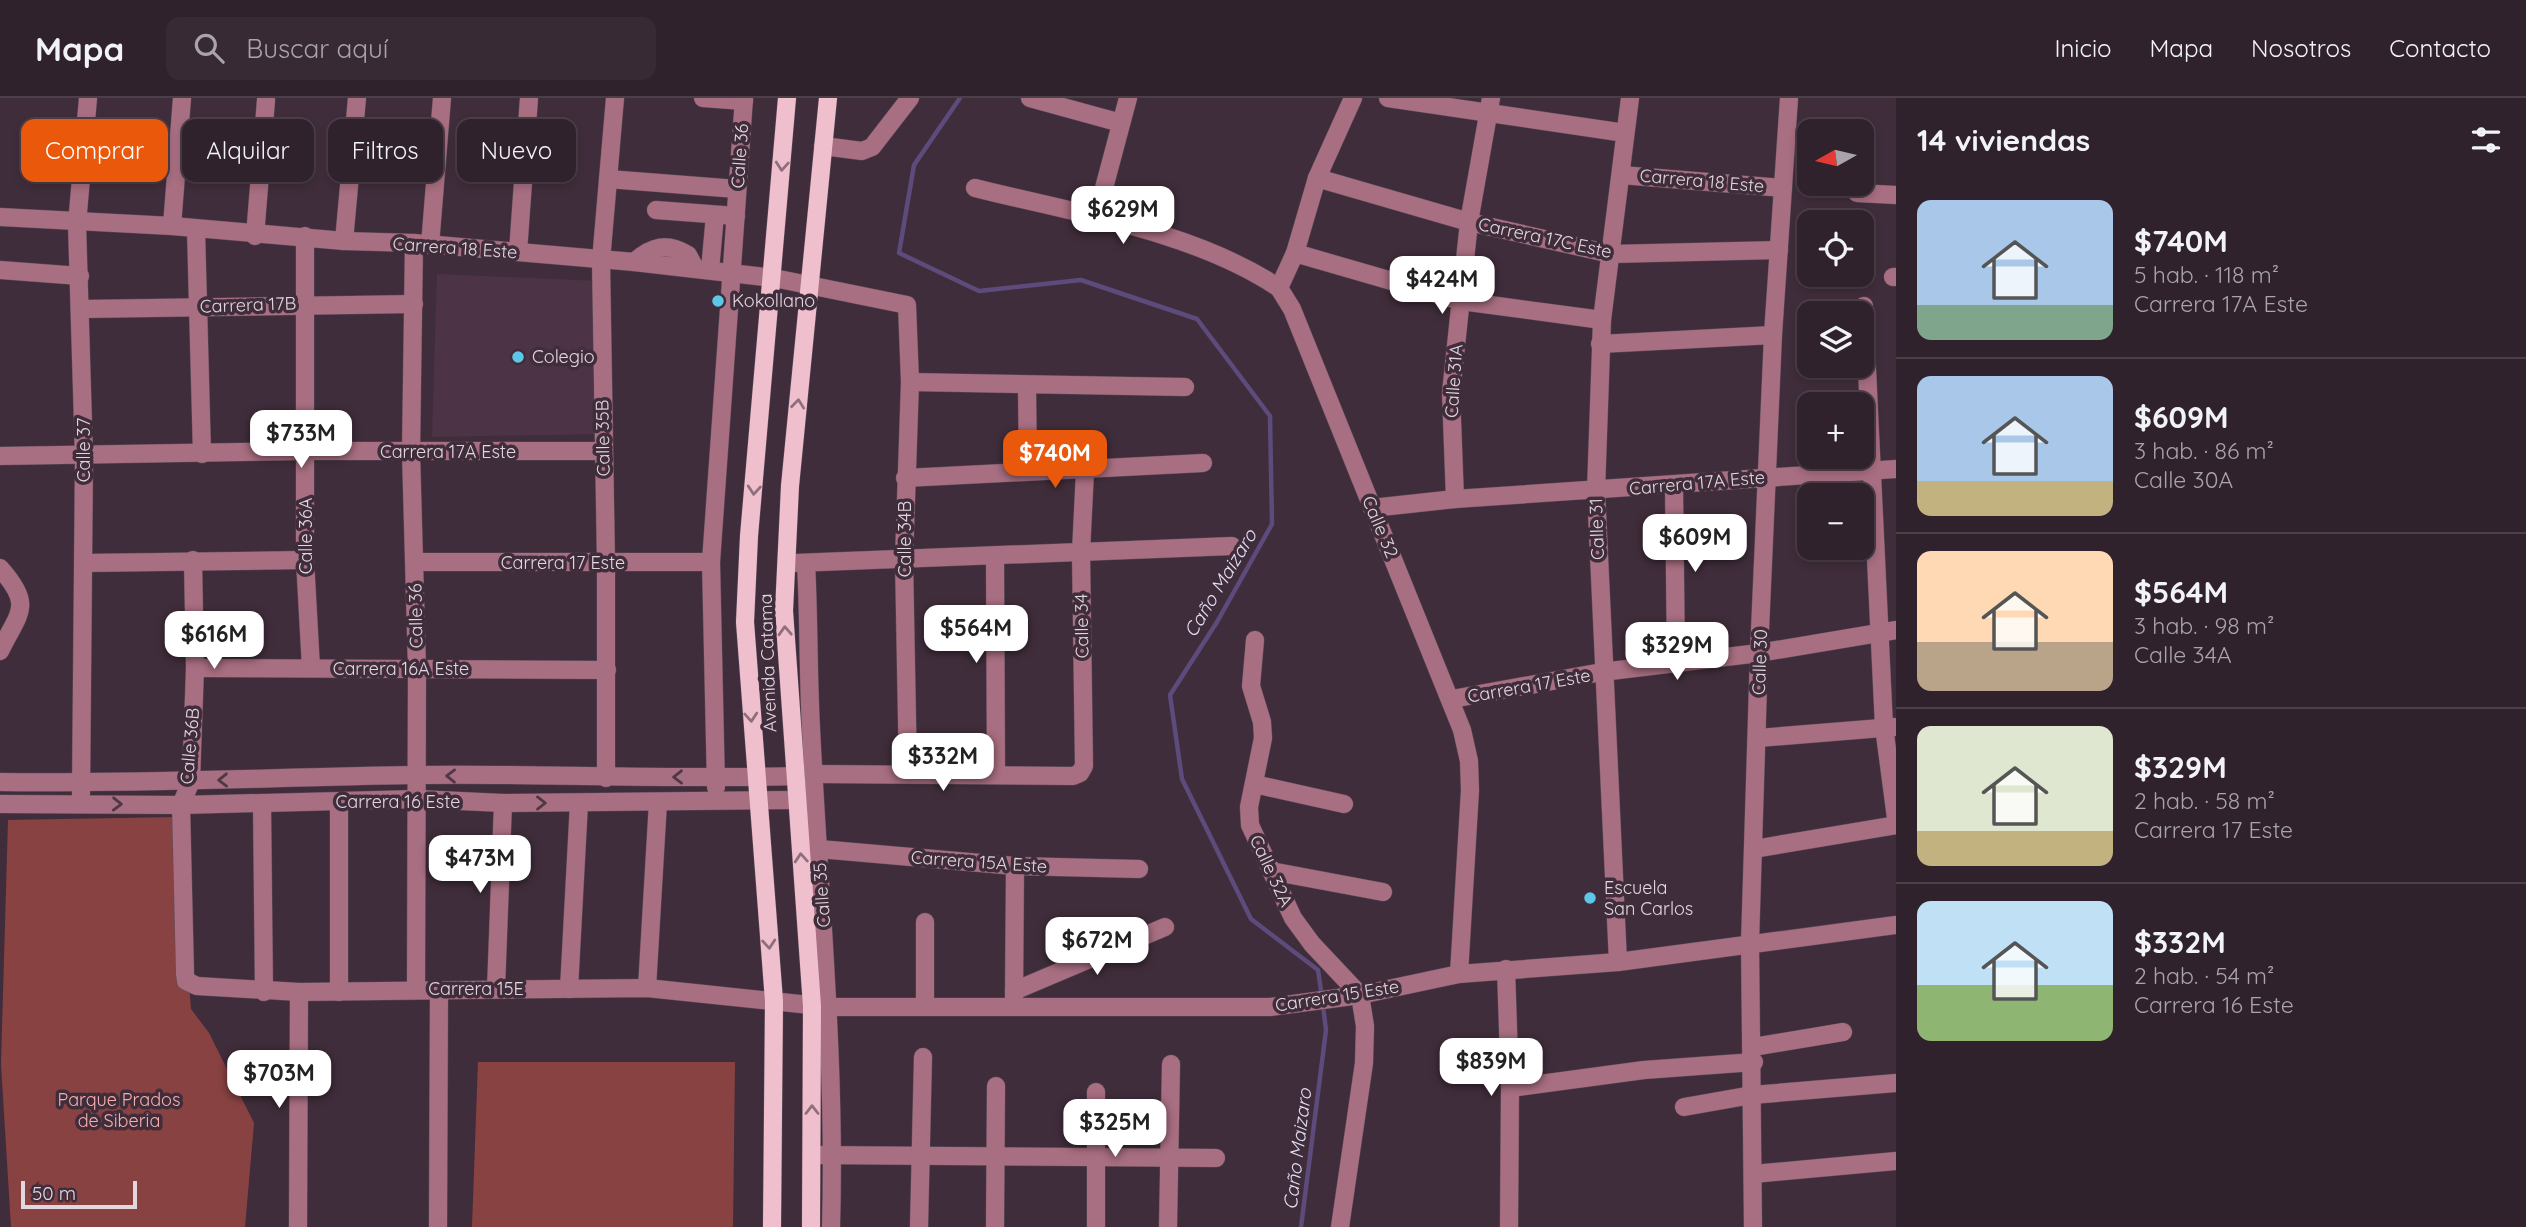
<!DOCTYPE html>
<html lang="es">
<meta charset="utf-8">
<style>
body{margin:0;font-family:Quicksand,sans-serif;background:#382a34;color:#f1f3f6;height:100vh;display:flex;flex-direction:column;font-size:26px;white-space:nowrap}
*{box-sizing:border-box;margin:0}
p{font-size:23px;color:#a8a4a9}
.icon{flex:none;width:38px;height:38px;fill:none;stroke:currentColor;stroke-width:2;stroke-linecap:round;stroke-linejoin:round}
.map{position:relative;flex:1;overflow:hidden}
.drawer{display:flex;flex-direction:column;background:#30222c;width:630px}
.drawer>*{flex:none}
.top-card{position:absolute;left:21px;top:21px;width:665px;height:63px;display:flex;gap:14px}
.needle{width:46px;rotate:262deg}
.controls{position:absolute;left:1797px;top:21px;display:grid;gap:14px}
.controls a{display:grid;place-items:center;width:77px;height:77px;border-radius:14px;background:#30222c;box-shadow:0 4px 10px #0003,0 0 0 2px #4b3f48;font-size:35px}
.scale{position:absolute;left:21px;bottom:18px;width:116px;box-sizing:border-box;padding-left:7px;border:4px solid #e2d6df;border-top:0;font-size:19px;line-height:24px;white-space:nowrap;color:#e2d6df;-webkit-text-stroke:5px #402d3b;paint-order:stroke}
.price{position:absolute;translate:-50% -60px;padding:0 16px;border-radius:14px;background:#fff;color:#222;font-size:23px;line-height:46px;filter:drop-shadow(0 2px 4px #0008)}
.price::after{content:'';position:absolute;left:50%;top:42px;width:21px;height:16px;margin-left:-10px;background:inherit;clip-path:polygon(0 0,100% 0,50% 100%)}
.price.on{background:#ea580c;color:#fff}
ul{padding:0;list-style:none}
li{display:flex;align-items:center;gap:21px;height:175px;padding:0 21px}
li+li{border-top:2px solid #4b3f48}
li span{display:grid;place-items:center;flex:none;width:196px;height:140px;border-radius:14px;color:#555}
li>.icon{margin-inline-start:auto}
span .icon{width:84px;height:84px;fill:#fffc;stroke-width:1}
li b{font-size:30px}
h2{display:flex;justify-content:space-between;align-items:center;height:84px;padding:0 21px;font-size:30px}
.chip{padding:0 24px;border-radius:14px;background:#30222c;box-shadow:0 4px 10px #0003,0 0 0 2px #4b3f48;font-size:24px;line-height:63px}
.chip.on{background:#ea580c;color:#fff}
header{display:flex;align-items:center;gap:42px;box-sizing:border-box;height:98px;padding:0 35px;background:#30222c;border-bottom:2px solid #4b3f48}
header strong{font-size:33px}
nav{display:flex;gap:38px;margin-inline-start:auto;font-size:24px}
.search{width:490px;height:63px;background:#382a34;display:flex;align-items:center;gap:18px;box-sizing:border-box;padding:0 24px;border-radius:14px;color:#a8a4a9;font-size:26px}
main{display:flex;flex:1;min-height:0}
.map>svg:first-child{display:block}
.built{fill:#4c3346}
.green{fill:#894242}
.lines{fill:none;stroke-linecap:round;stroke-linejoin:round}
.stream{stroke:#5d4b7c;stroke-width:4.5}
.minor-casing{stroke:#5d4b59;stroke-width:19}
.major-casing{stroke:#5d4b59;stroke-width:19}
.minor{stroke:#a86e81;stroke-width:18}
.major{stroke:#f0bfce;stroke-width:18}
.oneway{stroke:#8f6f7d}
.oneway2{stroke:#503746}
.poi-dot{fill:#5cc7e7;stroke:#402d3b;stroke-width:2.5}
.labels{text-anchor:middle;stroke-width:7;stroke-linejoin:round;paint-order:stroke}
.street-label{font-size:18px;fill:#e2d6df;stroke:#402d3b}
.poi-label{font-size:18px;fill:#e2d6df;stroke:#402d3b;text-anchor:start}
.park-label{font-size:18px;fill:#f8afab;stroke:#402d3b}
.water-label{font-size:19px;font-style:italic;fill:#e3e1f6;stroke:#402d3b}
</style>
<header>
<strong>Mapa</strong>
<div class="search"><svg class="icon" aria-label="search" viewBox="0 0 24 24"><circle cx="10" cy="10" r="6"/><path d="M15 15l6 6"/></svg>Buscar aquí</div>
<nav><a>Inicio</a><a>Mapa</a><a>Nosotros</a><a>Contacto</a></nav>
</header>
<main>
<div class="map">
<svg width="1896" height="1129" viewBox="0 0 1896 1129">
<rect width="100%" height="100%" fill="#402d3b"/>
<path class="built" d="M437 176 600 183 602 336 432 339Z"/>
<g class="green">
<path d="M176 719 191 911 209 935 254 1025 245 1129H11L1 966 8 722Z"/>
<path d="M478 964H735L733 1129H472Z"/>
</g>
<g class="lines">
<g class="stream">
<path d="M960 0 914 67 899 155 979 193 1081 182 1197 221 1270 318 1272 426 1217 524 1170 597 1182 681 1251 821 1318 872 1322 899"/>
<path d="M1301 1129 1326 932 1323 908"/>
</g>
<defs>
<g id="minor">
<path d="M703 0 744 3"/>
<path d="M1030 0 1121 25"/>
<path d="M1353 0 1317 80 1295 155 1279 190 1292 211 1462 632 1469 663 1470 692 1459 876"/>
<path d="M1388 0 1625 35"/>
<path d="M823 48 862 53 872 49 910 0"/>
<path d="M1621 77 1783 90"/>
<path d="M1317 80 1469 124 1611 156 1779 152"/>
<path d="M608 81 737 91"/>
<path d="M975 90C1074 115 1194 133 1279 190"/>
<path d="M1857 95 1896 97"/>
<path d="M656 112 736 118"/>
<path d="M0 119 172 128 344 143 414 145 634 164 774 180 907 207 910 284 904 461 908 675"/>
<path d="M1096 120 1128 0"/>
<path d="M172 128 182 0"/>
<path d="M196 132 202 356"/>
<path d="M255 138 266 2"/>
<path d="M305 138V462L311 570"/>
<path d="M344 143 357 0"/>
<path d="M414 145 411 354 417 571 416 891"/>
<path d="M430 147 442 0"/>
<path d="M518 154 529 0"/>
<path d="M1295 155 1461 203 1602 222"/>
<path d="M634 164C652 148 667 144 688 157L695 170"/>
<path d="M0 172 80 178"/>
<path d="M710 172 715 117"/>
<path d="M1893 179H1896"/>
<path d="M1864 208 1884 629 1896 720"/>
<path d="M82 211 414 206"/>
<path d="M1600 246 1773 237"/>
<path d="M910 284 1185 289"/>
<path d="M1027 288 1028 373"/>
<path d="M0 358 307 353H603"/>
<path d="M905 380 1203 365"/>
<path d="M1674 388 1676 564"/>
<path d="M1455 401 1451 295 1469 124 1491 0"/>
<path d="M1372 410 1455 401 1896 371"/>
<path d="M995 458 996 677"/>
<path d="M193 462 195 570 191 683 181 707 185 876 186 883 197 888 299 894 647 890 829 909H1270L1360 897 1459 876 1618 864 1896 827"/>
<path d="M415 464H711"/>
<path d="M84 465 305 462"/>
<path d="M795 465 1232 448"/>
<path d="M806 465C809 520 808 575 811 630 819 797 836 962 831 1129"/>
<path d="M0 470C34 508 19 514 0 553"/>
<path d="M1255 542 1251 588 1262 624 1263 640 1249 709 1250 727 1293 820 1312 846 1360 897 1365 928 1364 965 1340 1129"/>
<path d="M195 570 607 572"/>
<path d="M1452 601 1602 574 1759 555 1896 532"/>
<path d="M1758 640 1894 629"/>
<path d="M814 676 1073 678 1080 675 1084 668 1081 454 1085 373"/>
<path d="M606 680V466L601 163 615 0"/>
<path d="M0 684C138 686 276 679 414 677 541 675 668 682 795 678"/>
<path d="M1254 686 1344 706"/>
<path d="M716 689 711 464 744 0"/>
<path d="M81 696 84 359 77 126 88 0"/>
<path d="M339 704V894"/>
<path d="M262 705 264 894"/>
<path d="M0 706 181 707 417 701 503 705 797 702"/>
<path d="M819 751 1015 768 1139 771"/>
<path d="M1754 751 1896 727"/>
<path d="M1271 773 1383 794"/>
<path d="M925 824V907"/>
<path d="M1618 864 1596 393 1602 222 1630 0"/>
<path d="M1506 871 1510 990 1509 1129"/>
<path d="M647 890 658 704"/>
<path d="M496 891 503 705"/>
<path d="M569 891 579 705"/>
<path d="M1014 893 1165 829"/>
<path d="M1014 901 1015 768"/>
<path d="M1753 949 1843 934"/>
<path d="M1510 990 1644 972 1754 964"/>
<path d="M1684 1009 1752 997 1896 985"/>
<path d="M812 1057 1216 1060"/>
<path d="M1753 1076 1896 1063"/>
<path d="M298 1129 299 894"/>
<path d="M438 1129 439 892"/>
<path d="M919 1129 923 959"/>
<path d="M995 1129 996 988"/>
<path d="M1096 1129V994"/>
<path d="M1168 1129 1171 966"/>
<path d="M1753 1129 1750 845 1759 555 1773 237 1789 0"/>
</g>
<g id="major">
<path d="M772 1129 774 903 745 524 749 438 787 0"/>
<path d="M811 1129 812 908 784 513 790 388 828 0"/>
</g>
</defs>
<use href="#minor" class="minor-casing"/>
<use href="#major" class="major-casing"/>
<use href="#minor" class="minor"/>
<use href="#major" class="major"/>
</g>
<defs><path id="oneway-chevron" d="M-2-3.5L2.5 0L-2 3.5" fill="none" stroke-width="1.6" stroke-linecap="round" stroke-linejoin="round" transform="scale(1.75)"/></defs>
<g class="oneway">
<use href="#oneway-chevron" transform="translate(782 68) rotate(94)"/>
<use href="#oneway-chevron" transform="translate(798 306) rotate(-84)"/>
<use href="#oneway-chevron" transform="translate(754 392) rotate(95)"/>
<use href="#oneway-chevron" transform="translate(785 533) rotate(-93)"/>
<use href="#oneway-chevron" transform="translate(751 619) rotate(86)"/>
<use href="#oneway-chevron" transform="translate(801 760) rotate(-94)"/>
<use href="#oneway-chevron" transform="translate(769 846) rotate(85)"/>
<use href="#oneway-chevron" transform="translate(812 1012) rotate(-90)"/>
</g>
<g class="oneway2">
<use href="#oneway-chevron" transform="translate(451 678) rotate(-179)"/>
<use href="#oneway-chevron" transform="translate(678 679) rotate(179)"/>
<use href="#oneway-chevron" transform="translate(223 682) rotate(179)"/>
<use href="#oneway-chevron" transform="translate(541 705)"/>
<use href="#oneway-chevron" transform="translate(117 706) rotate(1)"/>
</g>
<g class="poi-dot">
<circle cx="718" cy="203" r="7"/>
<circle cx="518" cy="259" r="7"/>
<circle cx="1590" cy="800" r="7"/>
</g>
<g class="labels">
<g class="street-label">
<text transform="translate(740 58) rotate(-86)" y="6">Calle 36</text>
<text transform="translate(1702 83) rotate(5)" y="6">Carrera 18 Este</text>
<text transform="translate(1545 140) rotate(12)" y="6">Carrera 17C Este</text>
<text transform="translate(455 150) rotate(4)" y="6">Carrera 18 Este</text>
<text transform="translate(248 207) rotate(-2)" y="6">Carrera 17B</text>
<text transform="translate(1454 283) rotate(-86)" y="6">Calle 31A</text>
<text transform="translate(603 340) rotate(-91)" y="6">Calle 35B</text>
<text transform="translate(84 352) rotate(-90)" y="6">Calle 37</text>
<text x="448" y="360">Carrera 17A Este</text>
<text transform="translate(1697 385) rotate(-5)" y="6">Carrera 17A Este</text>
<text transform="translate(1380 429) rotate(67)" y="6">Calle 32</text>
<text transform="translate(1597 431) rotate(-92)" y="6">Calle 31</text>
<text transform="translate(306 438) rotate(-90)" y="6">Calle 36A</text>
<text transform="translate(905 441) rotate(-90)" y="6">Calle 34B</text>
<text x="563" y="471">Carrera 17 Este</text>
<text transform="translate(416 518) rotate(-91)" y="6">Calle 36</text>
<text transform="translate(1082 528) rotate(-91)" y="6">Calle 34</text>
<text transform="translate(1760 564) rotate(-88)" y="6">Calle 30</text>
<text transform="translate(768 565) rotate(-92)" y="6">Avenida Catama</text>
<text x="401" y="577">Carrera 16A Este</text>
<text transform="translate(1529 588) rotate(-10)" y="6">Carrera 17 Este</text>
<text transform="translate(190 648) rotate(-85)" y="6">Calle 36B</text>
<text x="398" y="710">Carrera 16 Este</text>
<text transform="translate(979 764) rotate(4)" y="6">Carrera 15A Este</text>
<text transform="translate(1271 773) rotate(65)" y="6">Calle 32A</text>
<text transform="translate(822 797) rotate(-94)" y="6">Calle 35</text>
<text x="476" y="897">Carrera 15E</text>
<text transform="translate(1337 898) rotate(-9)" y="6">Carrera 15 Este</text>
</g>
<g class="poi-label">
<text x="732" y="209">Kokollano</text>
<text x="532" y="265">Colegio</text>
<text x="1604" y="796">Escuela<tspan x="1604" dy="21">San Carlos</tspan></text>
</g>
<g class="park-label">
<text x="119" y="1008">Parque Prados<tspan x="119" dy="21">de Siberia</tspan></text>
</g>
<g class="water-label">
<text transform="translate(1220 485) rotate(-59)" y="7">Caño Maizaro</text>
<text transform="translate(1297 1051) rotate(-83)" y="7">Caño Maizaro</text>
</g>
</g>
</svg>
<div class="controls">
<a><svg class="needle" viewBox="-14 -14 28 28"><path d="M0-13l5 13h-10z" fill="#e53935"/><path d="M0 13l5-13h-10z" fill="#a8a4a9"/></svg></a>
<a><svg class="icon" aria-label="locate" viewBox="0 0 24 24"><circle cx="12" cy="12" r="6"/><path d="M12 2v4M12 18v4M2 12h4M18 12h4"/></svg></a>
<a><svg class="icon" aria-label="layers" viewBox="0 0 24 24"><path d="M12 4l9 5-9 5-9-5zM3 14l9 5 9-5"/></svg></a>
<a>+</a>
<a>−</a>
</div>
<div class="scale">50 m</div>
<b class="price" style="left:1123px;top:148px">$629M</b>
<b class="price" style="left:1442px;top:218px">$424M</b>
<b class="price" style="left:301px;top:372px">$733M</b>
<b class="price on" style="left:1055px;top:392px">$740M</b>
<b class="price" style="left:1695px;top:476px">$609M</b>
<b class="price" style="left:976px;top:567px">$564M</b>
<b class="price" style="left:214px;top:573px">$616M</b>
<b class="price" style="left:1677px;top:584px">$329M</b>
<b class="price" style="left:943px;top:695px">$332M</b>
<b class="price" style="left:480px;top:797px">$473M</b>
<b class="price" style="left:1097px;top:879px">$672M</b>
<b class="price" style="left:1491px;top:1000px">$839M</b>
<b class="price" style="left:279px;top:1012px">$703M</b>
<b class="price" style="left:1115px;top:1061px">$325M</b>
<div class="top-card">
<a class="chip on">Comprar</a>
<a class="chip">Alquilar</a>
<a class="chip">Filtros</a>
<a class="chip">Nuevo</a>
</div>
</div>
<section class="drawer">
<h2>14 viviendas<svg class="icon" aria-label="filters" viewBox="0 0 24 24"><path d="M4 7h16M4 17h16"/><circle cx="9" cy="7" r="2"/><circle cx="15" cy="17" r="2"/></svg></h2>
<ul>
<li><span style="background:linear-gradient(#a9c7e8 75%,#7fa58c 0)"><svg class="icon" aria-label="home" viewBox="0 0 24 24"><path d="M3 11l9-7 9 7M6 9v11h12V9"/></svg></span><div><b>$740M</b><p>5 hab. · 118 m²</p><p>Carrera 17A Este</p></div></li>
<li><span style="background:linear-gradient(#a9c7e8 75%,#c2b280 0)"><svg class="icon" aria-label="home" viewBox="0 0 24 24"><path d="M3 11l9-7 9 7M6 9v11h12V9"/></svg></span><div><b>$609M</b><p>3 hab. · 86 m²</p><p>Calle 30A</p></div></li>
<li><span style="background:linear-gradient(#ffd9b3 65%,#b9a48a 0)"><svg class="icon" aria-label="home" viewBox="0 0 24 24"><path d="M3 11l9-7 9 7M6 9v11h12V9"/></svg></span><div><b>$564M</b><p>3 hab. · 98 m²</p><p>Calle 34A</p></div></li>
<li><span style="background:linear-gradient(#dfe7d0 75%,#c2b280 0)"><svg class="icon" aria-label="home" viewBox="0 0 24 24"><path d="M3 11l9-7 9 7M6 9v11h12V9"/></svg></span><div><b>$329M</b><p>2 hab. · 58 m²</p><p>Carrera 17 Este</p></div></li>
<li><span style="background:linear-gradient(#bfe0f5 60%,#8fb573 0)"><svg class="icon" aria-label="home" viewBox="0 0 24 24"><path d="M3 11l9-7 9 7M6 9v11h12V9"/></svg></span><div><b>$332M</b><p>2 hab. · 54 m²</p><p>Carrera 16 Este</p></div></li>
</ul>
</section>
</main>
